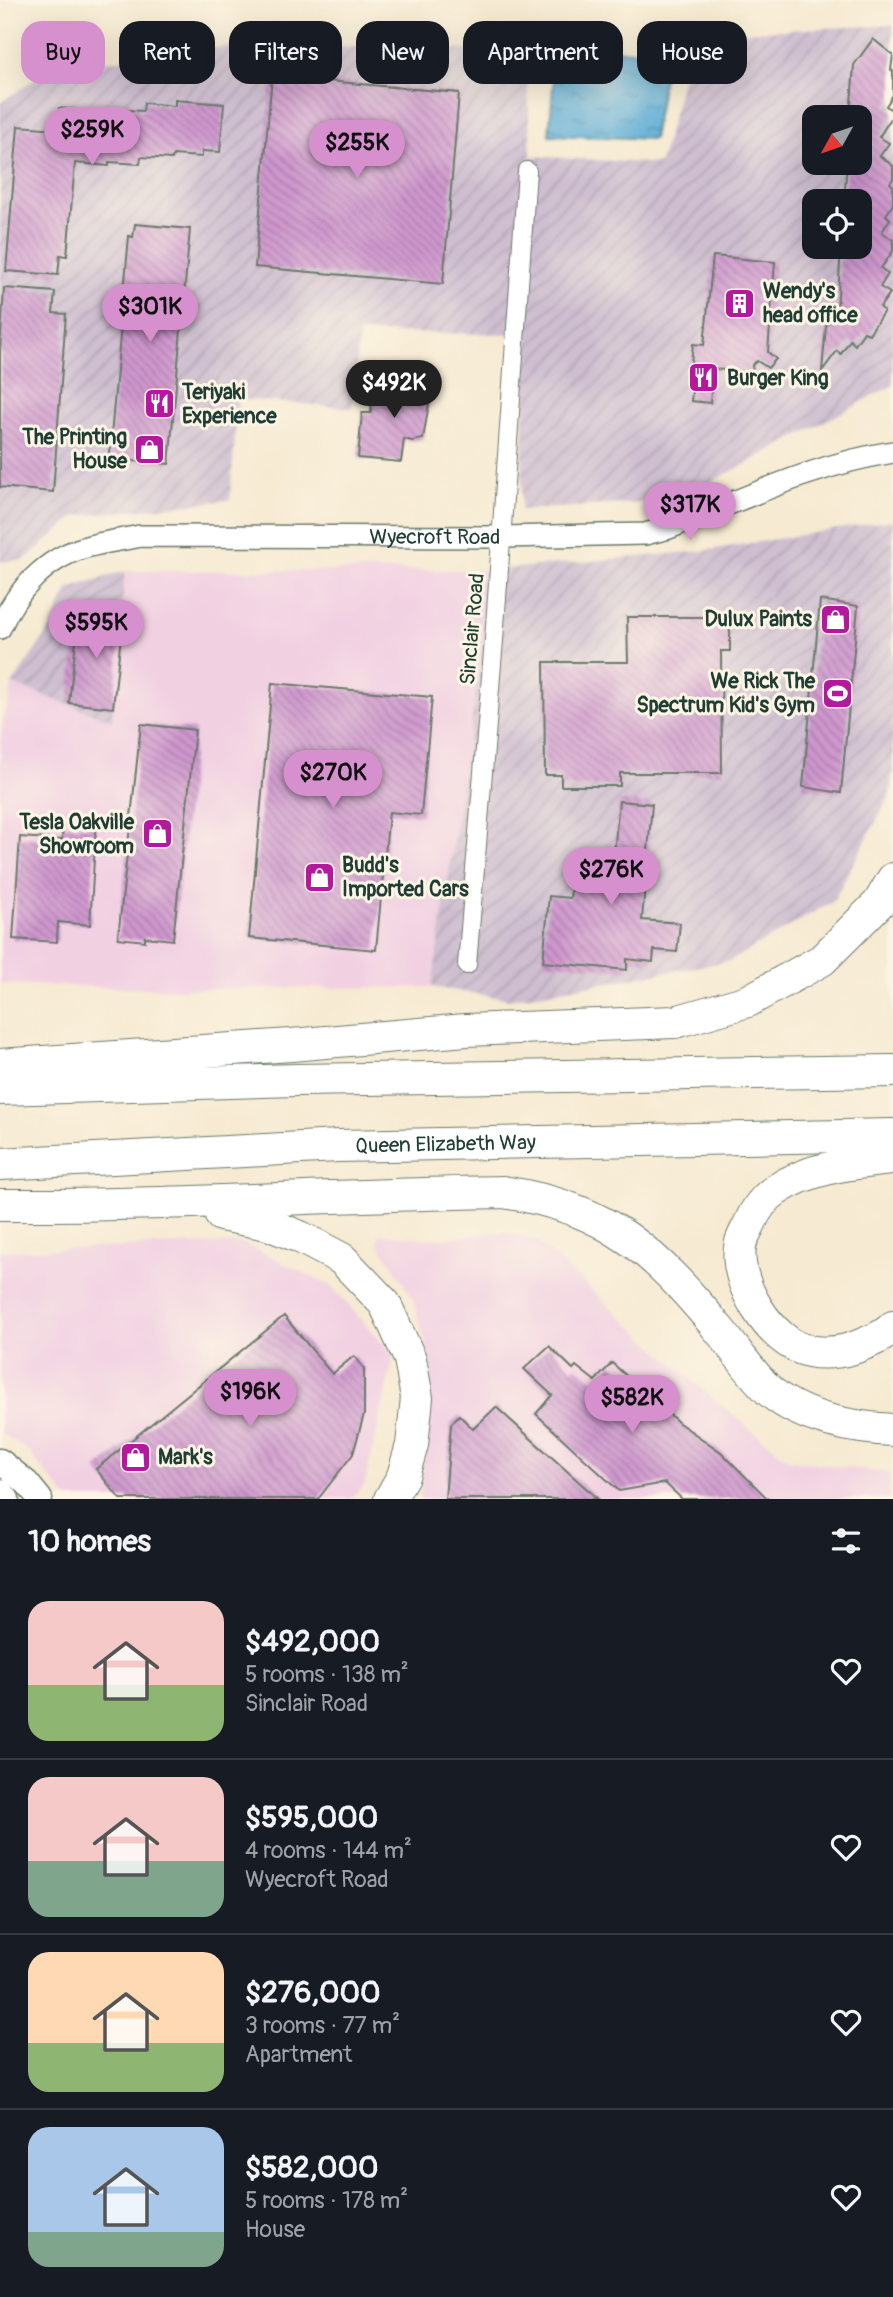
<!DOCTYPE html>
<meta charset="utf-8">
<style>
body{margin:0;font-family:Pangolin,sans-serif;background:#242831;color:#f1f3f6;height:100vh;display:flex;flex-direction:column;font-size:26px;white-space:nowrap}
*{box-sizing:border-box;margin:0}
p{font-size:23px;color:#9ea1a6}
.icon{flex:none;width:38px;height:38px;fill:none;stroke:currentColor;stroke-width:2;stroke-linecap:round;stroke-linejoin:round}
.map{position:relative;height:1499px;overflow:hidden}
.sheet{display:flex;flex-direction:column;background:#171b24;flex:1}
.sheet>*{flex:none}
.guide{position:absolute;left:21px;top:21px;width:852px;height:63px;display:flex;gap:14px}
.needle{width:46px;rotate:230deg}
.tools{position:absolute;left:802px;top:105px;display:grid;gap:14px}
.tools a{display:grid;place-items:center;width:70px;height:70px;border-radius:14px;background:#171b24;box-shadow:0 7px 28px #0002;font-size:35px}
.price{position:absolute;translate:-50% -60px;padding:0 16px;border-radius:24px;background:#d690ce;color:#111;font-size:23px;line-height:46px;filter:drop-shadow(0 2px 4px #0008)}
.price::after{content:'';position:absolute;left:50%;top:42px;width:21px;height:16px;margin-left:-10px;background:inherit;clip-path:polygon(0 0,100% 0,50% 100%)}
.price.active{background:#222;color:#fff}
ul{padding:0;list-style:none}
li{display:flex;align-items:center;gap:21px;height:175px;padding:0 28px}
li+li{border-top:2px solid #363941}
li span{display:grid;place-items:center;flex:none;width:196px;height:140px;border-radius:21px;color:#555}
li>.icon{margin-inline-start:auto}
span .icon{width:84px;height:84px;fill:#fffc;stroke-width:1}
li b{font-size:30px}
h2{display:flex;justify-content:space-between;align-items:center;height:84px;padding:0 28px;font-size:30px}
.tag{padding:0 24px;border-radius:21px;background:#171b24;box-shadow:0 7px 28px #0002;font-size:24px;line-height:63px}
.tag.active{background:#d690ce;color:#111}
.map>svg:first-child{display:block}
.built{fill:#f1d0e2}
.industrial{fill:url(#industrial-furrows);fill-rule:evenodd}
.water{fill:url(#water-ripples);stroke:#3c7484;stroke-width:2}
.building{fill:url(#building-back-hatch)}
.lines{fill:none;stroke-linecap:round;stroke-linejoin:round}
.minor-casing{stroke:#6a7a6b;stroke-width:20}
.tertiary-casing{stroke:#6a7a6b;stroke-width:24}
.secondary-casing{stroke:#6a7a6b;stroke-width:27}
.motorway-casing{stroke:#6a7a6b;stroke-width:34}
.minor{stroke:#fff;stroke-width:18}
.tertiary{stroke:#fff;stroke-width:21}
.secondary{stroke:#fff;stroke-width:24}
.motorway{stroke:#fff;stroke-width:32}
.labels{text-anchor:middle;stroke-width:6;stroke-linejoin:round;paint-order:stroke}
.poi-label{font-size:21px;font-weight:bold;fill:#1f3d34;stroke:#fcf5e5;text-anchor:start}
.street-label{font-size:21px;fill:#1f3d34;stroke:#fcf5e5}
</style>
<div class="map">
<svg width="893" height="1499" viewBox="0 0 893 1499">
<defs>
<pattern id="industrial-furrows" width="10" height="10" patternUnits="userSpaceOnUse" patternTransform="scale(1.75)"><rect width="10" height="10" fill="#cebed0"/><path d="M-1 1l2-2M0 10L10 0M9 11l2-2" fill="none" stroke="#b0a4b3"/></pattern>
<pattern id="water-ripples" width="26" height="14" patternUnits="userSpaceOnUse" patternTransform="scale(1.75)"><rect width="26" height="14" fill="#59aad4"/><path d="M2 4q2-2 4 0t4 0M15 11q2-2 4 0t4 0" fill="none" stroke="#498cad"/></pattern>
<pattern id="building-back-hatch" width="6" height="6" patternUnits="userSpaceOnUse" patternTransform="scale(1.75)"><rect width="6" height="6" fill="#cf97ce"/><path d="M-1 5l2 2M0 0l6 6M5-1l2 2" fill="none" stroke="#a77ca8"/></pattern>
</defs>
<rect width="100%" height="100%" fill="#fcf5e5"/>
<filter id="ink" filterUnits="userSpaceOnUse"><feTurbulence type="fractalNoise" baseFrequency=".0143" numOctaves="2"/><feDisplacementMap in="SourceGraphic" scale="14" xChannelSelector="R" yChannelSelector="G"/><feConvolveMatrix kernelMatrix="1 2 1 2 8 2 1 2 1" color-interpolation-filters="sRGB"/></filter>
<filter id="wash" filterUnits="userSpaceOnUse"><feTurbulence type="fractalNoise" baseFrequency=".00686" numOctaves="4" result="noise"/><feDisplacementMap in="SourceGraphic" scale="28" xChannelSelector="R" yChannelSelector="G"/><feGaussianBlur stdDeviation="1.57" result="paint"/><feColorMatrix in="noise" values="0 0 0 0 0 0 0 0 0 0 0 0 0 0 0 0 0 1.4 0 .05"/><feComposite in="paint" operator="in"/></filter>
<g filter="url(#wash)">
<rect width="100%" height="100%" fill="#f6ead2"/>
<g class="built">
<path d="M494 570 432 987 187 989 0 984V737L12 684 112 719 125 571Z"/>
<path d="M504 1232 536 1240 705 1392 789 1460 889 1473V1499H420L429 1414 427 1348 412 1297 378 1242 379 1234 433 1239Z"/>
<path d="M243 1243 331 1286 394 1356 364 1486 350 1499H68L26 1449 0 1432V1251Z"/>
</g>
<g class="industrial">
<path d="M893 25V385L676 501 521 510 526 334 359 333 352 408 238 399 230 500 76 516 24 560 0 562V103L51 68 243 45 526 51 531 156 660 164 694 34ZM814 117H859V163H814ZM814 201H859V247H814Z"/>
<path d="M893 520V774L889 797 833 901 730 961 509 999 432 987 494 570 703 551Z"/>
<path d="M125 571 112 720 12 684 50 629 68 589Z"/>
</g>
<path class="water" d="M556 48 668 52 653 139 549 135Z"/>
<g id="blocks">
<g class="building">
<path d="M873 39 893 55 891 70 893 71V95L886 106 893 111V115L879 137 889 143 880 156 893 166V179L890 183 893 186V204L886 215 890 219 882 232 893 240V251L881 268 888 274 880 287 890 293 880 307 884 311 869 334 864 332 855 345 850 340 841 354 837 351 822 371 826 326 837 311 841 247H859V201H844L847 163H859V117H850L854 65Z"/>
<path d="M272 76 459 93 443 284 255 267Z"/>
<path d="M175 100 224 104 220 152 202 151V157L173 155 172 159 141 157 140 164 109 162V166L75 163 67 256 60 255 58 275 6 271 18 126 57 129 59 108 111 113V109L143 111 144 103 175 106Z"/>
<path d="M135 224 190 229 169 464 109 459 129 236 133 237Z"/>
<path d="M713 256 775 262 768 352 776 359 768 368 757 361 752 365 753 372 713 369 710 403 691 401 693 383 689 382 693 344 704 345Z"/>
<path d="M4 288 55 292 53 313 66 314 53 492 0 487V352Z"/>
<path d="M379 381 432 386 423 439 412 441 404 439 401 462 358 458 362 413H371L373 390 378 391Z"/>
<path d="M820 600 858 606 841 793 803 787Z"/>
<path d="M79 613 123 618 113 708 69 703Z"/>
<path d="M627 617H730V651H721L722 773H620V786H561V775H545L544 662H628Z"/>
<path d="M272 683 432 697 421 815 389 812 376 950 249 938Z"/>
<path d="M141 724 195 730 173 940 145 937V941L118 938Z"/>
<path d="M619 801 652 804 642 920 680 923 677 952 654 950 653 962 627 959V970L543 962 549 896 570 898 572 883 595 885 596 873 612 874Z"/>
<path d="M63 825 96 827 90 925 58 922 57 942 13 939 20 837 62 840Z"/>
<path d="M284 1316 332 1374 354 1356 364 1368V1414L353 1454 318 1499H120L96 1469Z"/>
<path d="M549 1346 573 1369 576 1366 595 1381 612 1363 679 1423 721 1452 768 1499H682L665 1483 619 1491 536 1414 552 1395 524 1369Z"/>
<path d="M496 1407 598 1499H445L451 1424 459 1415 473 1429Z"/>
</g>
</g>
</g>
<g filter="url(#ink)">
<use href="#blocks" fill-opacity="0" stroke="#6a7a6b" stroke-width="2"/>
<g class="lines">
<defs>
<path id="minor" d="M467 965 494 640 527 171"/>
<g id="tertiary">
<path id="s1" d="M0 628C16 591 46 558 86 547 104 542 122 540 140 536L502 537 645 534 669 528C742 500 815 464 893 452"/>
</g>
<g id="secondary">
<path d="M0 1461 27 1483 40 1499"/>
<path d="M0 1491 7 1499"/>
</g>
<g id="motorway">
<path d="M0 1065 291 1045 466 1030 675 1022 748 1001 822 960 879 903 893 879"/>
<path d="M0 1089 296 1080 893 1071"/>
<path d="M893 1159C853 1163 810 1167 776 1190 764 1198 755 1211 750 1223 747 1229 743 1236 741 1242 731 1280 771 1344 809 1351 828 1355 849 1351 866 1343 876 1339 886 1335 893 1327"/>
<path id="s2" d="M0 1164 338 1146 893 1135"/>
<path d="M0 1205C168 1206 334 1195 503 1192 610 1208 655 1252 721 1332 734 1348 757 1381 772 1393 803 1419 854 1428 893 1430"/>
<path d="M221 1215 268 1224 300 1237 342 1259 385 1304 410 1359 417 1398 412 1445 403 1476 390 1499"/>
</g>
</defs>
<use href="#minor" class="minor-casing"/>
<use href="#tertiary" class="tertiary-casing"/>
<use href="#secondary" class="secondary-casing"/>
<use href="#motorway" class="motorway-casing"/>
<use href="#minor" class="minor"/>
<use href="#tertiary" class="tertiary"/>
<use href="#secondary" class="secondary"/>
<use href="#motorway" class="motorway"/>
</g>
</g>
<defs>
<symbol id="building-square" viewBox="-11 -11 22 22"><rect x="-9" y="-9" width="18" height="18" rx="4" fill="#b5179e" stroke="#fcf5e5"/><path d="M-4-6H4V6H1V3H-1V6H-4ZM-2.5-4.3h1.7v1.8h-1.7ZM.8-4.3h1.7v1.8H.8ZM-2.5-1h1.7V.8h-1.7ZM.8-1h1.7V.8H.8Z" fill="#fff"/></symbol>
<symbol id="restaurant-square" viewBox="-11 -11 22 22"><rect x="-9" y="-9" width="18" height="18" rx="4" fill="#b5179e" stroke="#fcf5e5"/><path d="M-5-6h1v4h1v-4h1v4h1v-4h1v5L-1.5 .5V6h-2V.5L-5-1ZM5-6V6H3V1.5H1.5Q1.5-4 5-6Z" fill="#fff"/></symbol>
<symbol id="shop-square" viewBox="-11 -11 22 22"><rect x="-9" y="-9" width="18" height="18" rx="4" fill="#b5179e" stroke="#fcf5e5"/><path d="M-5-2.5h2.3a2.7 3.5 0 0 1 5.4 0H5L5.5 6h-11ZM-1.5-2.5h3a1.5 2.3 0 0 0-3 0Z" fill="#fff"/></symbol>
<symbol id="stadium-square" viewBox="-11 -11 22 22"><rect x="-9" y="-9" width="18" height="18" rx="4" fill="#b5179e" stroke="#fcf5e5"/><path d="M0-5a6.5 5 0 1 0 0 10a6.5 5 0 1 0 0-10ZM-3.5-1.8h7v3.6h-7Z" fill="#fff"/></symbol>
</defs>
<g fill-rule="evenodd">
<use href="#building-square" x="722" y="286" width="35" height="35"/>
<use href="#restaurant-square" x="686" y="360" width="35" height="35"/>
<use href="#restaurant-square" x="142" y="386" width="35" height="35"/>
<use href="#shop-square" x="132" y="432" width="35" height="35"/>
<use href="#shop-square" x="818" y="602" width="35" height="35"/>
<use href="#stadium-square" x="820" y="676" width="35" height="35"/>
<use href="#shop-square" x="140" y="816" width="35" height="35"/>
<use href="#shop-square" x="302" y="860" width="35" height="35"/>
<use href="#shop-square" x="118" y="1440" width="35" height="35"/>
</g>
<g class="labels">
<g class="poi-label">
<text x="763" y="298">Wendy's<tspan x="763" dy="24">head office</tspan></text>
<text x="727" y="385">Burger King</text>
<text x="182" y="399">Teriyaki<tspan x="182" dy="24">Experience</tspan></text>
<text x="127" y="444" text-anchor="end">The Printing<tspan x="127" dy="24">House</tspan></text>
<text x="812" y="626" text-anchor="end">Dulux Paints</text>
<text x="815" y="688" text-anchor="end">We Rick The<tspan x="815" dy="24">Spectrum Kid's Gym</tspan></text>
<text x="134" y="829" text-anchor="end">Tesla Oakville<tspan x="134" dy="24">Showroom</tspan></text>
<text x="342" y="872">Budd's<tspan x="342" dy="24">Imported Cars</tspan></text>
<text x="158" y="1464">Mark's</text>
</g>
<g class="street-label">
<text dy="7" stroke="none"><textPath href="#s1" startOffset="472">Wyecroft Road</textPath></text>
<text transform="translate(472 629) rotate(-85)" y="7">Sinclair Road</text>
<text dy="7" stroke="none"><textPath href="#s2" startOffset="446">Queen Elizabeth Way</textPath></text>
</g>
</g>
</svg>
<div class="tools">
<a><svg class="needle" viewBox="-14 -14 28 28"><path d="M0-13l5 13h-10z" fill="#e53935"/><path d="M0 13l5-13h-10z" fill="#9ea1a6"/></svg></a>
<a><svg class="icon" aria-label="locate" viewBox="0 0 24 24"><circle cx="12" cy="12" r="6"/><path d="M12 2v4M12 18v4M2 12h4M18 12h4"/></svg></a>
</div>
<b class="price" style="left:92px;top:167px">$259K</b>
<b class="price" style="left:357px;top:180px">$255K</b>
<b class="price" style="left:150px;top:344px">$301K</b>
<b class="price active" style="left:394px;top:420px">$492K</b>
<b class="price" style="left:690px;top:542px">$317K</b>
<b class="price" style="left:96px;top:660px">$595K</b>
<b class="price" style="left:333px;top:810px">$270K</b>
<b class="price" style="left:611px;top:907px">$276K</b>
<b class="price" style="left:250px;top:1429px">$196K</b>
<b class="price" style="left:632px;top:1435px">$582K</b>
<div class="guide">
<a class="tag active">Buy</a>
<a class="tag">Rent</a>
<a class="tag">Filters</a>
<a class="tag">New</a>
<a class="tag">Apartment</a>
<a class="tag">House</a>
</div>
</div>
<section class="sheet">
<h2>10 homes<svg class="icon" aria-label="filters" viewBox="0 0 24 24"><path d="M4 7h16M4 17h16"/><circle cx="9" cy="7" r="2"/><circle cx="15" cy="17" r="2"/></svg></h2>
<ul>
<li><span style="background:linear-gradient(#f6c9c9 60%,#8fb573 0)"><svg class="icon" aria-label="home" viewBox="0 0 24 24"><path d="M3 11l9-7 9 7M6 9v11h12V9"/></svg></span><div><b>$492,000</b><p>5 rooms · 138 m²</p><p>Sinclair Road</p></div><svg class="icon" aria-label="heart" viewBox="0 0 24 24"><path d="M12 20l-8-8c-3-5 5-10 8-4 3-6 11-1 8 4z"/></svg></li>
<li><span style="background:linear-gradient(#f6c9c9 60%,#7fa58c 0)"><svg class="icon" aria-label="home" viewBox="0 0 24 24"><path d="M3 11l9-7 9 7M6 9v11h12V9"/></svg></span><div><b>$595,000</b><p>4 rooms · 144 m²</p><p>Wyecroft Road</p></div><svg class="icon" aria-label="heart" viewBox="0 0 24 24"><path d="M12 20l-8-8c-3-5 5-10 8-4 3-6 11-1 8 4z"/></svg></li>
<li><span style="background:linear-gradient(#ffd9b3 65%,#8fb573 0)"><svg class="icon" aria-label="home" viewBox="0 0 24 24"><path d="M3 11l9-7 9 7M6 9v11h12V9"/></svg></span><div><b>$276,000</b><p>3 rooms · 77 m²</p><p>Apartment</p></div><svg class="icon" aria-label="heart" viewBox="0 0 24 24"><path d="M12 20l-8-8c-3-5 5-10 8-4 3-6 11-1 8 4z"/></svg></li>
<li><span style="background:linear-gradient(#a9c7e8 75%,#7fa58c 0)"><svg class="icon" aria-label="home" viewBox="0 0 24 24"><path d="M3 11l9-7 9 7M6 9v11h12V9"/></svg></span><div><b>$582,000</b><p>5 rooms · 178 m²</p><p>House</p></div><svg class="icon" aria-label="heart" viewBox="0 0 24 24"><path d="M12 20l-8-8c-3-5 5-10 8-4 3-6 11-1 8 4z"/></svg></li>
</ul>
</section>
